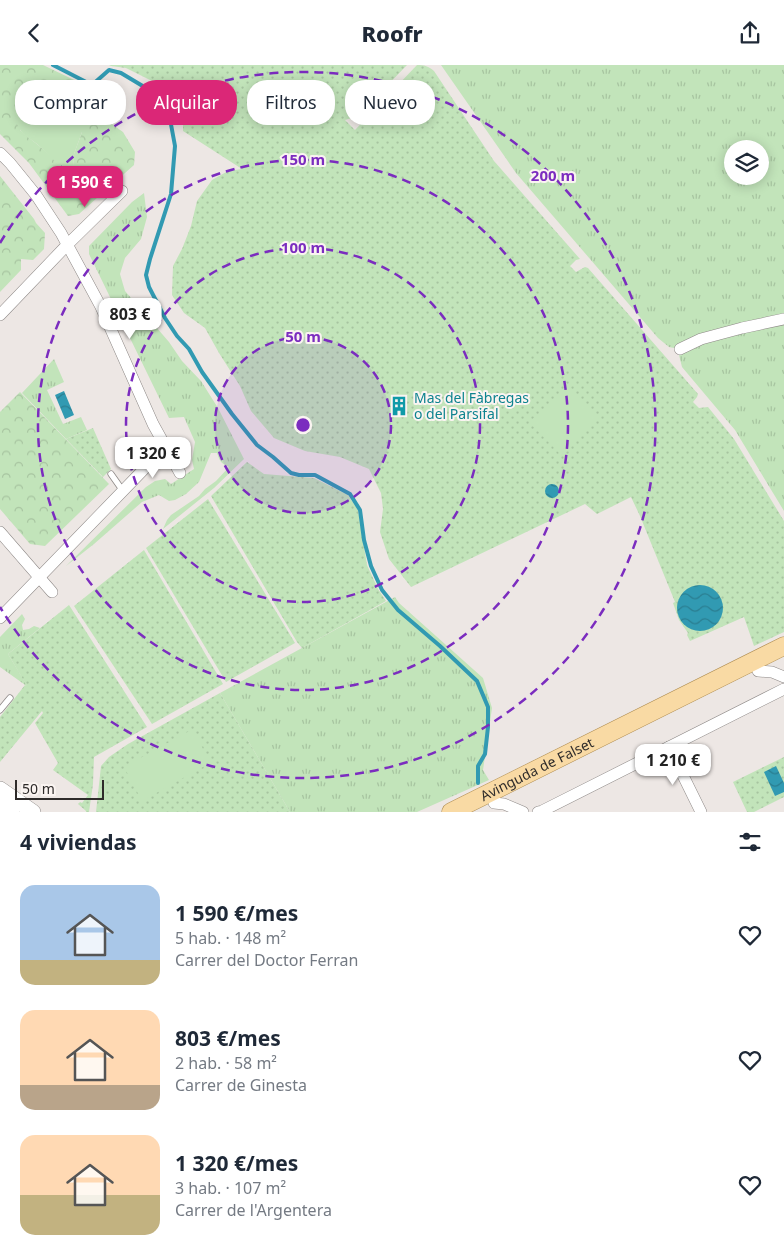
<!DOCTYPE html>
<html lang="es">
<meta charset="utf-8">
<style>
body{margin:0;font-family:"Noto Sans",sans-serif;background:#f2f2f3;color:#1f2937;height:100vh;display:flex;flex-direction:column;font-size:19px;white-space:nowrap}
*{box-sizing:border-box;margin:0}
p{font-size:16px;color:#747a83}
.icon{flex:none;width:28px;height:28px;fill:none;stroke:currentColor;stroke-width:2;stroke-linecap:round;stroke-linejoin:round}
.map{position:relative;height:747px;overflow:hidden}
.side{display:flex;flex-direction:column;background:#fff;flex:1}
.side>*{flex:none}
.guide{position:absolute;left:15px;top:15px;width:500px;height:45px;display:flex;gap:10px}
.tools{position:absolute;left:724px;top:75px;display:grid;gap:10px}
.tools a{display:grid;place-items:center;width:45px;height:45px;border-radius:50%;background:#fff;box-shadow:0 2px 12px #0003;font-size:25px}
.scale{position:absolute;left:15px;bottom:12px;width:89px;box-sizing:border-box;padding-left:5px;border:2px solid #2e2b2a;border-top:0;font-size:14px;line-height:18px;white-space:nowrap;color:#2e2b2a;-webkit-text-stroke:4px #faf4f1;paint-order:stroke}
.price{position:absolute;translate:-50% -42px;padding:0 11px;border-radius:10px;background:#fff;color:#222;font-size:16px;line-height:32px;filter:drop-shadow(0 1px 2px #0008)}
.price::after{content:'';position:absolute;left:50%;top:30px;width:15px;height:11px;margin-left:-8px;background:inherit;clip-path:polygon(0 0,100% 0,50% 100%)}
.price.current{background:#db2777;color:#fff}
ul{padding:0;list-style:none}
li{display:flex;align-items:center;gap:15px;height:125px;padding:0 20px}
li span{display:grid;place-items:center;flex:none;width:140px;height:100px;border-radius:15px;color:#555}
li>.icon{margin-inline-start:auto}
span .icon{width:60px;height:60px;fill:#fffc;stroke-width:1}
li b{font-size:21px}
h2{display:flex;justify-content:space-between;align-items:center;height:60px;padding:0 20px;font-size:21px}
.tag{padding:0 18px;border-radius:20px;background:#fff;box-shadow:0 2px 12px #0003;font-size:18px;line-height:45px}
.tag.current{background:#db2777;color:#fff}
header{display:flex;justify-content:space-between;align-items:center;height:65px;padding:0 20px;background:#fff;font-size:22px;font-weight:800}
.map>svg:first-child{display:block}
.grass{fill:url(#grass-tufts);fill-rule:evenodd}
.forest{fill:url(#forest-crowns);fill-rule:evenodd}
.garden{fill:url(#garden-dots)}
.pitch{fill:#c2e4ba}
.water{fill:url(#water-waves)}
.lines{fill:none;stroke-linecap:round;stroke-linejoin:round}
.stream{stroke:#319ab2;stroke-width:4}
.lane-casing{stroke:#8d8886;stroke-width:7}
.street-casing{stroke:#8d8886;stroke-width:12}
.secondary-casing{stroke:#8d8886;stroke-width:16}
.primary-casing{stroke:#af8d52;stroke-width:19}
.lane{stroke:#fff;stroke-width:5.5}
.street{stroke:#fff;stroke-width:11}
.secondary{stroke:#fff;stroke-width:15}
.primary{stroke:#f9daa4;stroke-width:18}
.ring{fill:none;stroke:#7b2cbf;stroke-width:2.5;stroke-dasharray:9 6}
.labels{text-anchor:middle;stroke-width:4;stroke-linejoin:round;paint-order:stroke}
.culture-label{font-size:14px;fill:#0d838f;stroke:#faf4f1;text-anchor:start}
.street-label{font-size:14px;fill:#2e2b2a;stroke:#faf4f1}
.centre{fill:#7b2cbf;stroke:#faf4f1;stroke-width:2.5}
.ring-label{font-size:15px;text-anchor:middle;font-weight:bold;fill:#7b2cbf;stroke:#faf4f1;stroke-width:4;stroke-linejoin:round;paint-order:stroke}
</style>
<header><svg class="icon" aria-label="back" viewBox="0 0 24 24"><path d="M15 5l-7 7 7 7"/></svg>Roofr<svg class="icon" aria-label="share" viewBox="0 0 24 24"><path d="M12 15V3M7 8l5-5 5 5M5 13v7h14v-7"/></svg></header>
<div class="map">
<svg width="784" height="747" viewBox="0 0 784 747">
<defs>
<pattern id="grass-tufts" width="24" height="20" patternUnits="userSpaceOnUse" patternTransform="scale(1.25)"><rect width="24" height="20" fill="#c2e4ba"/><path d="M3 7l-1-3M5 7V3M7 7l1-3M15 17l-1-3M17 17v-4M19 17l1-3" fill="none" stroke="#a7c4a0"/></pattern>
<pattern id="forest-crowns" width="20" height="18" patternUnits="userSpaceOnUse" patternTransform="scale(1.25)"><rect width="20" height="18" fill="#c2e4ba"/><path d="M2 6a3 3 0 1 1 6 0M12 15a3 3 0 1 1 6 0" fill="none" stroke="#a7c4a0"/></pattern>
<pattern id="garden-dots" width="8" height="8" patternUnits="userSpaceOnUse" patternTransform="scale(1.25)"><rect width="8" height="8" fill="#c2e4ba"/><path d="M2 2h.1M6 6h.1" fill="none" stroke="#a7c4a0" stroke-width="1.8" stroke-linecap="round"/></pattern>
<pattern id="water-waves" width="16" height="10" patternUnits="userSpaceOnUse" patternTransform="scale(1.25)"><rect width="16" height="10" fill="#319ab2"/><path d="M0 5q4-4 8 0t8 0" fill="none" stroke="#2a7e91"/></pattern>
</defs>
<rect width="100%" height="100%" fill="#ede7e4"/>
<g class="grass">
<path d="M441 0H784V446L735 365 682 302 679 290V284L669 282 658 273 516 108ZM732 84H760V111H732Z"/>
<path d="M144 128 147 152 141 174 125 193 120 209 125 226 169 277 182 296 201 316 218 343 244 394 214 423 163 464 167 455 171 450 199 431 205 424 216 416 229 402C221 398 220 397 217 388H211L199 417 186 429 175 435 169 436 159 430 142 437 94 479 66 501 146 422 155 416 165 414 171 419 194 404 192 395 195 377 184 352 169 353 89 189V181L132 137Z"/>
<path d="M54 294 64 317 47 325 63 359 81 352 87 365 66 374 22 328Z"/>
<path d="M395 532 399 538 483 613 492 643 483 705 489 715 417 747H290L220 628Z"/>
<path d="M22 549 25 554 22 560 23 565 29 564 34 561 40 563 8 589 28 622 0 602V572Z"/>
</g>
<g class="forest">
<path d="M0 0H43L91 23V34L96 48 123 67 135 87 134 100 79 149 68 151 29 98 0 69ZM43 19 64 27 82 50V67L74 89 73 101 70 117C68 114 66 110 64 107 54 90 34 78 20 65Z"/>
<path d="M0 111 34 154 36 158 45 168 44 184 33 195 21 194V205L0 227Z"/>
<path d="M20 327 109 419 45 481 30 479 0 444V347Z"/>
</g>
<g class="garden">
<path d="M109 0H407L358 51 345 55 355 65 417 0C425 0 428 1 434 6L494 96 580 194 576 195 570 201 576 207 585 202 588 203 698 329 697 332 693 337 699 343 708 342 734 374 784 456V567L754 581 744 552 690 576 687 570 688 568 679 555 673 538 675 537 640 451 631 432 597 449 585 439 411 522 389 494 380 467 383 444 381 428 369 404 340 392 305 386 274 373 251 346 240 321 219 288 205 263 184 248 172 230 173 201 182 184 191 161 197 136 212 115 228 106 242 104 183 66V52L173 34 160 20 126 3 111 1Z"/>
<path d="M93 363 111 404 103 412 66 374Z"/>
<path d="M247 397 264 409 314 413 348 430 358 445 367 500 378 524 386 536 302 583 297 577 211 431Z"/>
<path d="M208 434 295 578 226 617 146 483Z"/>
<path d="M144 485 223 619 152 659 74 541Z"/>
<path d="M69 540 147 662 94 692 93 719 89 747H86V746L78 739 80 737 82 738 88 730 53 705 58 698 35 658 43 648 42 646 0 697V652L25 620 27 621 8 589Z"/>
<path d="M220 628 290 747H96L101 701 109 692 128 679Z"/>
<path d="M784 692V732L754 747H747L733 717Z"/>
</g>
<g class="pitch">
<path d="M43 19 65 27 76 37 82 50V67L74 89 73 101 70 118C62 103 50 90 37 79 31 74 23 70 19 63 13 53 13 31 24 24 29 21 37 20 43 19Z"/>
<path d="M570 322 599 354 559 388 529 357Z"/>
<path d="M193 664 210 698 142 736 124 702Z"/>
</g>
<g class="water">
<path d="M277 22 285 29 271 44 263 37Z"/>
<path d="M64 326 74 350 65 354 55 330Z"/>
<circle cx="552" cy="426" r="7"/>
<circle cx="700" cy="543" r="23"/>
<path d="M776 701 784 718V727L775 731 764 707Z"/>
</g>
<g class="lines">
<path class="stream" d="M53 0 92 20 109 5 121 8 151 26 163 37 170 54 175 81 171 129 150 194 146 210 149 222 165 253 177 271 189 284 202 307 232 349 257 380 273 392 291 408 299 410H315L350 429 360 445 364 475 371 501 382 525 398 545 440 581 477 616 488 642V662L485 689 478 701V718"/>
<defs>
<g id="lane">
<path d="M111 409 123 426"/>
<path d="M0 645 10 633"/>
</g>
<g id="street">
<path d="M0 88 10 98 36 130 61 168 101 242 153 359 180 408"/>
<path d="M0 250 67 180 122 126"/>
<path d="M680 284 701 274 742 263 784 254"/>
<path d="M0 467 52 527"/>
<path d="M0 553 146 402 166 384"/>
<path d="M758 606 772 607 784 612"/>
<path d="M669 682 701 747"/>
<path d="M494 738 504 739 523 747"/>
<path d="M538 747 542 746 784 624"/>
</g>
<g id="secondary">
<path d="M0 724 33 747"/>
<path d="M0 739 12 747"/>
</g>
<g id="primary">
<path id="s1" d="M451 747 784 581"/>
</g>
</defs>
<use href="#lane" class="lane-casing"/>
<use href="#street" class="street-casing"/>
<use href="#secondary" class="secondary-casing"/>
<use href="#primary" class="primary-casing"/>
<use href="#lane" class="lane"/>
<use href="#street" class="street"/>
<use href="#secondary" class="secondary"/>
<use href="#primary" class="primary"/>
</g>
<circle cx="303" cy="360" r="88" fill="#7b2cbf" fill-opacity=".12"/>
<g class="ring">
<circle cx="303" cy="360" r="88"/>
<circle cx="303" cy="360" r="177"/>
<circle cx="303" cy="360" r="265"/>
<path d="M0 178A353 353 0 1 1 0 542"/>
</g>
<defs>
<symbol id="building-bare" viewBox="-9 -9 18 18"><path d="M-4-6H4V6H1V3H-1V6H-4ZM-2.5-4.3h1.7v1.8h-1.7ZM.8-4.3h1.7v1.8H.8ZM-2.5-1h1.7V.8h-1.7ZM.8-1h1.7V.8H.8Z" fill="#0f9aa8" stroke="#faf4f1" stroke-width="2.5" paint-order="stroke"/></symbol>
</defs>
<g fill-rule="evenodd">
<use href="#building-bare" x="385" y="327" width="28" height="28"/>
</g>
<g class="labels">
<g class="culture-label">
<text x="414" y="338">Mas del Fàbregas<tspan x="414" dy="16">o del Parsifal</tspan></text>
</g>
<g class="street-label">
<text dy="5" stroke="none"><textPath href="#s1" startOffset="96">Avinguda de Falset</textPath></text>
</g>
</g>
<circle cx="303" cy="360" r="8" class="centre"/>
<g class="ring-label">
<text x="303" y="100">150 m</text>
<text x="553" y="116">200 m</text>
<text x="303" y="188">100 m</text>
<text x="303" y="277">50 m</text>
</g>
</svg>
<div class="tools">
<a><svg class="icon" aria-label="layers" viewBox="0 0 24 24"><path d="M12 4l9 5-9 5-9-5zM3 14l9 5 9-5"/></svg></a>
</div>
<div class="scale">50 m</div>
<b class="price current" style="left:85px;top:143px">1 590 €</b>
<b class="price" style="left:130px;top:275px">803 €</b>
<b class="price" style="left:153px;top:414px">1 320 €</b>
<b class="price" style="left:673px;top:721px">1 210 €</b>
<div class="guide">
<a class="tag">Comprar</a>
<a class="tag current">Alquilar</a>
<a class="tag">Filtros</a>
<a class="tag">Nuevo</a>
</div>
</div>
<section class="side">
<h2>4 viviendas<svg class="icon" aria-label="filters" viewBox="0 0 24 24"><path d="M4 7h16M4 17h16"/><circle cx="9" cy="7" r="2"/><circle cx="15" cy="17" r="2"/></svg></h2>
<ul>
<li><span style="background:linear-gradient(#a9c7e8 75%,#c2b280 0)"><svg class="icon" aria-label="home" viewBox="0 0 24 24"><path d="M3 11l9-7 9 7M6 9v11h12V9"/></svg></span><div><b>1 590 €/mes</b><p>5 hab. · 148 m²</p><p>Carrer del Doctor Ferran</p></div><svg class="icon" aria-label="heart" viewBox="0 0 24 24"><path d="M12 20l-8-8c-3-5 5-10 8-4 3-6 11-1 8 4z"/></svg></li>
<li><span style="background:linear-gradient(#ffd9b3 75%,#b9a48a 0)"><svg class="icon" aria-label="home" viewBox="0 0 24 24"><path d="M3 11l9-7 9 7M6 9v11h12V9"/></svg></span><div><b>803 €/mes</b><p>2 hab. · 58 m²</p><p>Carrer de Ginesta</p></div><svg class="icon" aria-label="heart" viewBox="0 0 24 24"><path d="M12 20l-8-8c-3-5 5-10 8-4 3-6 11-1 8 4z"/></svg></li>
<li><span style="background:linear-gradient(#ffd9b3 60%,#c2b280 0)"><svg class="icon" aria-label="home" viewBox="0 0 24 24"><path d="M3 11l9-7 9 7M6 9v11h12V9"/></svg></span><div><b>1 320 €/mes</b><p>3 hab. · 107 m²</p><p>Carrer de l'Argentera</p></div><svg class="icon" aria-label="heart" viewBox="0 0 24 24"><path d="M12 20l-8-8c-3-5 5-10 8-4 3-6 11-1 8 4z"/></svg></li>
</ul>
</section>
